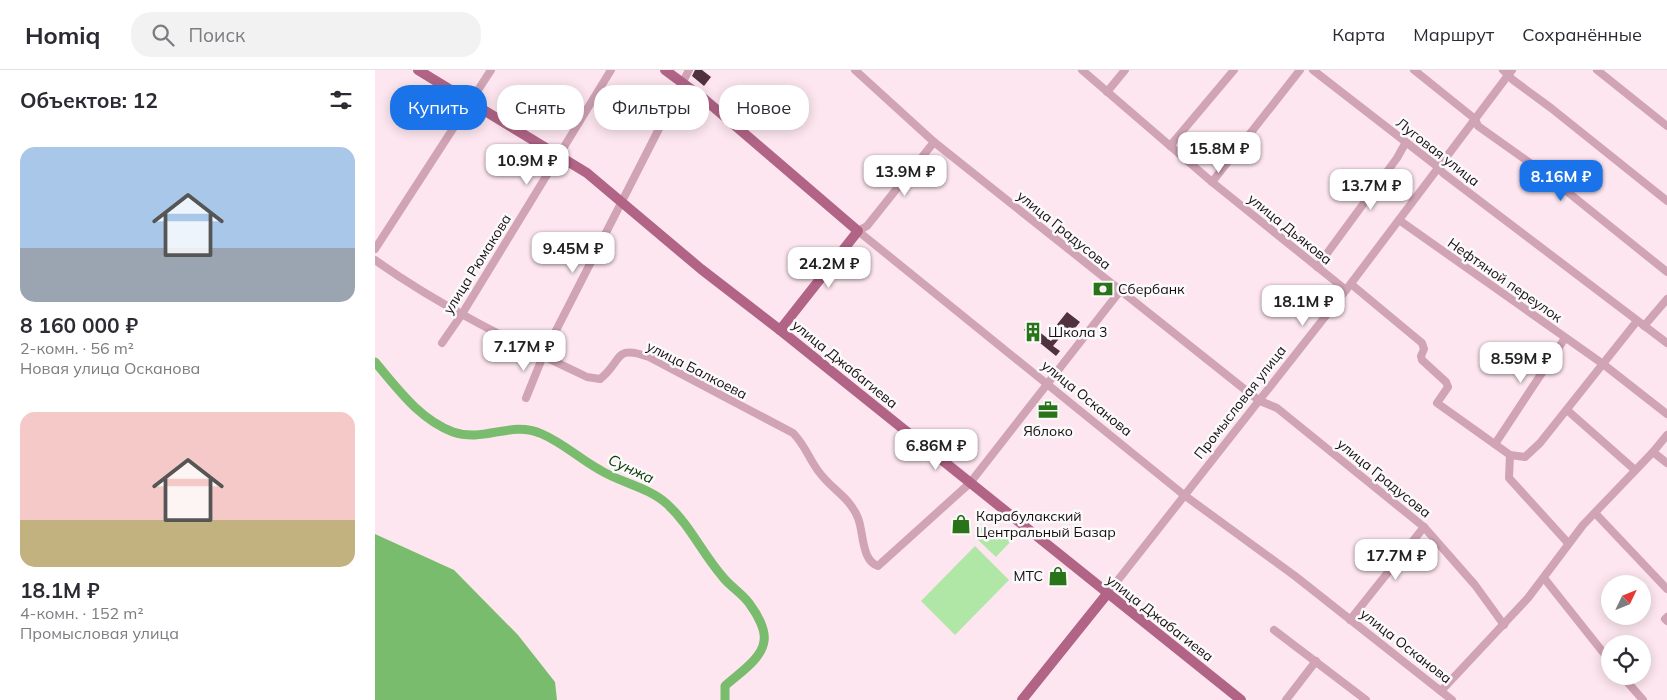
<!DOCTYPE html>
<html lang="ru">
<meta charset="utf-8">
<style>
body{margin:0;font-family:Mulish,sans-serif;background:#f2f2f3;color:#2b2b33;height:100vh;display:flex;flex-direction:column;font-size:19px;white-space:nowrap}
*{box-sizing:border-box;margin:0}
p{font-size:16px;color:#7c7c81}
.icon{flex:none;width:28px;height:28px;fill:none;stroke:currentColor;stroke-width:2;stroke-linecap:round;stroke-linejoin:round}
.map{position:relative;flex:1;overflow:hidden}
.drawer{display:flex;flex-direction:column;background:#fff;width:375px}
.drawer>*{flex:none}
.guide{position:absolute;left:15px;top:15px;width:475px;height:45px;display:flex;gap:10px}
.needle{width:32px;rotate:47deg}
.tools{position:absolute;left:1226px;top:505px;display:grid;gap:10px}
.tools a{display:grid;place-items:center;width:50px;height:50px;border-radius:50%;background:#fff;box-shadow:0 2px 12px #0003;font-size:25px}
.price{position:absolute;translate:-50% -42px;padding:0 11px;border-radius:10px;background:#fff;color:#222;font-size:16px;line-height:32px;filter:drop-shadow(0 1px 2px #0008)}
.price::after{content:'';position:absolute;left:50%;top:30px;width:15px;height:11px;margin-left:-8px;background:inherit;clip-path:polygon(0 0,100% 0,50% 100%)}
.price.active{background:#1a73e8;color:#fff}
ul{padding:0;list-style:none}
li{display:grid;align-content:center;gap:10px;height:265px;padding:0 20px}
li span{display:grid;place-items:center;height:155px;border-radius:15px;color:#555}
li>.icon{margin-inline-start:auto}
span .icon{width:90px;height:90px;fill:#fffc;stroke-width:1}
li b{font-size:21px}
h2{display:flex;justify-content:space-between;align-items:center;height:60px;padding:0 20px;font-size:21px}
.pill{padding:0 18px;border-radius:20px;background:#fff;box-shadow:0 2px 12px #0003;font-size:18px;line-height:45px}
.pill.active{background:#1a73e8;color:#fff}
header{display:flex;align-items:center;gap:30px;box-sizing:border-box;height:70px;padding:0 25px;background:#fff;border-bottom:1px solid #e1e1e2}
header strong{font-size:24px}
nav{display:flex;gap:28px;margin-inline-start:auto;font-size:18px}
.search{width:350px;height:45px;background:#f2f2f3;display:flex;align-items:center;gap:12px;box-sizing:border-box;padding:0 18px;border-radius:20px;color:#7c7c81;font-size:19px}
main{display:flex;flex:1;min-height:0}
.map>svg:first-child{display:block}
.green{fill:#b0e7a6}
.water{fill:#7abc6e}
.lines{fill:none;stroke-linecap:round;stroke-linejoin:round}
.river{stroke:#7abc6e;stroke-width:9}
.building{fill:#4f323e}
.minor{stroke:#d0a3b5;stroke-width:8}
.major{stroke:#b16486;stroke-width:10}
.labels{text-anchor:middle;stroke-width:5;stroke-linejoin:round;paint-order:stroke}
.street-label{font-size:14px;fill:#190d12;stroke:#fafafa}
.poi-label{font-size:14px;fill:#190d12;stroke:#fafafa;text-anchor:start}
.water-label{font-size:15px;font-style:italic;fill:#0a3702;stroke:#fafafa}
</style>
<header>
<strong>Homiq</strong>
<div class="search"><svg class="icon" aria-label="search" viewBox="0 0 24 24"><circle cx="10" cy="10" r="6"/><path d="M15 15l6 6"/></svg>Поиск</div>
<nav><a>Карта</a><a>Маршрут</a><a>Сохранённые</a></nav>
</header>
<main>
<section class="drawer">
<h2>Объектов: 12<svg class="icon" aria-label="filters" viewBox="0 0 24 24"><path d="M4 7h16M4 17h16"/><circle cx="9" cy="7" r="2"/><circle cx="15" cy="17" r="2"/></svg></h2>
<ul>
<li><span style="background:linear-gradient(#a9c7e8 65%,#9aa5b1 0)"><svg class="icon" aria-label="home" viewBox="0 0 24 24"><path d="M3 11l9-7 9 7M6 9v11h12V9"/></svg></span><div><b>8 160 000 ₽</b><p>2-комн. · 56 m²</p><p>Новая улица Осканова</p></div></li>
<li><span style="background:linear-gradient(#f6c9c9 70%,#c2b280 0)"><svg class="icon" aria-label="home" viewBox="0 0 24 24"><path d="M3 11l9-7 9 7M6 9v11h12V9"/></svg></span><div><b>18.1M ₽</b><p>4-комн. · 152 m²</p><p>Промысловая улица</p></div></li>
</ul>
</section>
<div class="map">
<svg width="1292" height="630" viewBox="0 0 1292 630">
<rect width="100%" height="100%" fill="#fde6ef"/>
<g class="green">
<path d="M609 455 624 468 628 464 636 471 621 487 599 466Z"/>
<path d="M600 476 634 510 580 565 546 531Z"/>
</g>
<path class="water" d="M0 464 79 500 143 565 180 612 182 630H0Z"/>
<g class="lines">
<path class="river" d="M0 292C23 319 44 349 78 362 110 373 135 350 167 364 188 373 205 389 225 400 246 413 273 417 292 434 315 455 327 483 347 506 355 517 369 524 376 536 382 544 391 560 389 571 387 589 363 604 350 616V630"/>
</g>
<g class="building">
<path d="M320 0H327L336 7 329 16 317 6Z"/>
<path d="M692 242 705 252 692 268 688 264 678 276 685 281 681 286 649 260 654 254 676 271 685 261 680 257Z"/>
</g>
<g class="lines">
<g class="minor">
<path d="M480 0 559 72 873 322 885 331 902 338 1049 457 1100 515 1129 555"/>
<path d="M707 0 837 112 971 220"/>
<path d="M938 0 1063 97 1068 103 1292 273"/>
<path d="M1039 0 1100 49 1103 56 1169 103 1292 202"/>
<path d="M1128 0 1138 10 1176 38 1292 131"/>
<path d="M1222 0 1292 56"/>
<path d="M732 22 750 0"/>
<path d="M559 72 492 156 483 161 809 425 920 506 1077 630"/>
<path d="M795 76 859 0"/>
<path d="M837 112 925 0"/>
<path d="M1024 150 1228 294 1292 344"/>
<path d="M0 179 116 0"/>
<path d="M0 190C66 237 138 272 212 307L225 309C248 291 238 274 274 287L418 363C430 375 434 389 444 402 457 420 474 426 483 448 489 463 486 490 503 496L595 413 745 221"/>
<path d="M942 197 1022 88 1031 72"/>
<path d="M976 214 1047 273 1049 279 1046 286 1047 290 1071 312 1073 317 1062 333 1135 385 1134 408 1193 473"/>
<path d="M1269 256 1292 229"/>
<path d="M67 273 87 244 236 0"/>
<path d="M151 328 168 286 314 0"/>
<path d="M1192 340 1260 400"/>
<path d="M1120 374 1190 268"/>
<path d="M1278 382 1292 393"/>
<path d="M1135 385 1150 387 1165 373 1262 251"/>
<path d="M1220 443 1292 519"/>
<path d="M1169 508 1235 591"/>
<path d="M732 524 971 220 1137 0"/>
<path d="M1292 547 1290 549 1292 551"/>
<path d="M975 550 1049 457"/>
<path d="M899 560 991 630"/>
<path d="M1247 606 1268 630"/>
<path d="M1066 621 1153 528 1208 455 1278 382 1292 365"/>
<path d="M911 630 941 591"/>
</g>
<g class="major">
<path d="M43 0 212 103 326 199 405 260 866 630"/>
<path d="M290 0 328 28 483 161 405 260"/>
<path d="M647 630 732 524"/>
</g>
</g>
<defs>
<symbol id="bank-bare" viewBox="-9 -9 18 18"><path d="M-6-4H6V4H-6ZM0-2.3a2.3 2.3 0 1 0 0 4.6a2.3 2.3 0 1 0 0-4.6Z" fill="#297419" stroke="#fafafa" stroke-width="2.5" paint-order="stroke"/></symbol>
<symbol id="building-bare" viewBox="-9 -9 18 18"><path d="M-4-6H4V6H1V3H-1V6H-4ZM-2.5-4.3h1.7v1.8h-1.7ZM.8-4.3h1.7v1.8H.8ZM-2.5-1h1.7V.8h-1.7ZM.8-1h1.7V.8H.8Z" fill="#297419" stroke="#fafafa" stroke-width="2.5" paint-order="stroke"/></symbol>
<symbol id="office-bare" viewBox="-9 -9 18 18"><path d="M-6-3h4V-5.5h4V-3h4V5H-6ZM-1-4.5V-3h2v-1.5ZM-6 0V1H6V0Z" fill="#297419" stroke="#fafafa" stroke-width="2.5" paint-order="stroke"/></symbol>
<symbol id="shop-bare" viewBox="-9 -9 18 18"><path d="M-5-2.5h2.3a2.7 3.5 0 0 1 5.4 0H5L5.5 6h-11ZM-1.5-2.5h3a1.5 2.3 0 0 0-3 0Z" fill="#297419" stroke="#fafafa" stroke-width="2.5" paint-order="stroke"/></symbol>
</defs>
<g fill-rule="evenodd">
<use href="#bank-bare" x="714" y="205" width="28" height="28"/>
<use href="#building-bare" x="644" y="248" width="28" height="28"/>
<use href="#office-bare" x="659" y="326" width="28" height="28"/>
<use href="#shop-bare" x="572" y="440" width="28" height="28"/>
<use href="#shop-bare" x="669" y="492" width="28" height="28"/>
</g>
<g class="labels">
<g class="street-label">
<text transform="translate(1063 82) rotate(38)" y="5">Луговая улица</text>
<text transform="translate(915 159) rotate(39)" y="5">улица Дьякова</text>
<text transform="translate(689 160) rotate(39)" y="5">улица Градусова</text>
<text transform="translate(102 194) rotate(-58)" y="5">улица Рюмакова</text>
<text transform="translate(1130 210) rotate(35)" y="5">Нефтяной переулок</text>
<text transform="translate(470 294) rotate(39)" y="5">улица Джабагиева</text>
<text transform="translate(322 300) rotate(27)" y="5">улица Балкоева</text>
<text transform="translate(712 328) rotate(39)" y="5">улица Осканова</text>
<text transform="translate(865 332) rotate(-52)" y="5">Промысловая улица</text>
<text transform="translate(1009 408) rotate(39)" y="5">улица Градусова</text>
<text transform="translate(785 548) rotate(38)" y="5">улица Джабагиева</text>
<text transform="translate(1031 576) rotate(38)" y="5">улица Осканова</text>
</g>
<g class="poi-label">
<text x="743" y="224">Сбербанк</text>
<text x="673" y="267">Школа 3</text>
<text x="673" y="366" text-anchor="middle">Яблоко</text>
<text x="601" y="451">Карабулакский<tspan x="601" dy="16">Центральный Базар</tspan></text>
<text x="668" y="511" text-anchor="end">МТС</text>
</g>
<g class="water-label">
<text transform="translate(256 399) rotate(25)" y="5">Сунжа</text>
</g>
</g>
</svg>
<div class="tools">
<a><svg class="needle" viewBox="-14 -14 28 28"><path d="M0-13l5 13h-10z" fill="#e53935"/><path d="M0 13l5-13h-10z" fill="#7c7c81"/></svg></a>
<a><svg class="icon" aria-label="locate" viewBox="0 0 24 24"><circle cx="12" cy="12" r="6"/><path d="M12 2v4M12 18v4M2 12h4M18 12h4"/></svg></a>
</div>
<b class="price" style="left:844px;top:104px">15.8M ₽</b>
<b class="price" style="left:152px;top:116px">10.9M ₽</b>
<b class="price" style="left:530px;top:127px">13.9M ₽</b>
<b class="price active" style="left:1186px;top:132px">8.16M ₽</b>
<b class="price" style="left:996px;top:141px">13.7M ₽</b>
<b class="price" style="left:198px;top:204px">9.45M ₽</b>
<b class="price" style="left:454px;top:219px">24.2M ₽</b>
<b class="price" style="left:928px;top:257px">18.1M ₽</b>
<b class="price" style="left:149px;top:302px">7.17M ₽</b>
<b class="price" style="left:1146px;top:314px">8.59M ₽</b>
<b class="price" style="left:561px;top:401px">6.86M ₽</b>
<b class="price" style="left:1021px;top:511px">17.7M ₽</b>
<div class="guide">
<a class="pill active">Купить</a>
<a class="pill">Снять</a>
<a class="pill">Фильтры</a>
<a class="pill">Новое</a>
</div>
</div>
</main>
